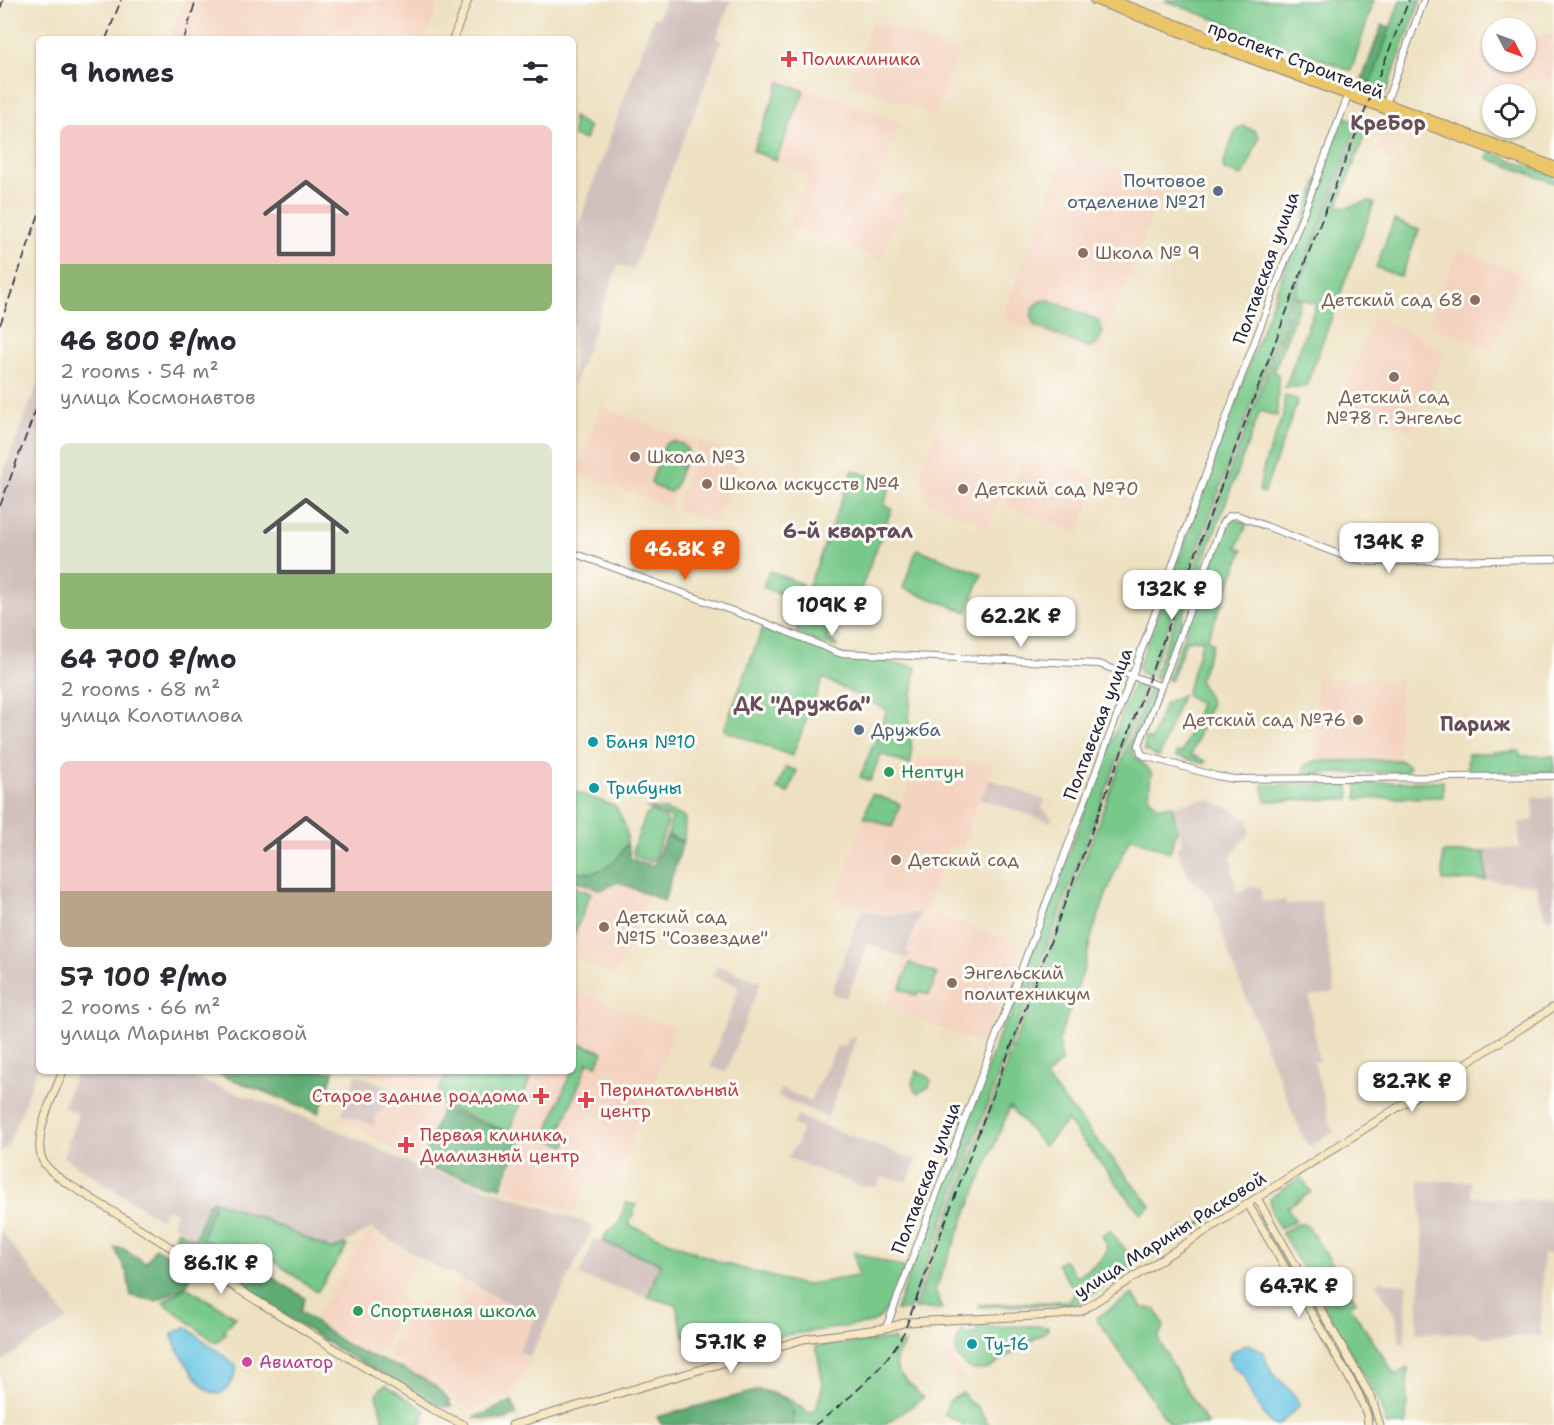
<!DOCTYPE html>
<meta charset="utf-8">
<style>
body{margin:0;font-family:"Shantell Sans",sans-serif;background:#f2f2f3;color:#2b2b33;height:100vh;display:flex;flex-direction:column;font-size:22px;white-space:nowrap}
*{box-sizing:border-box;margin:0}
p{font-size:20px;color:#7c7c81}
.icon{flex:none;width:33px;height:33px;fill:none;stroke:currentColor;stroke-width:2;stroke-linecap:round;stroke-linejoin:round}
.map{position:relative;flex:1;overflow:hidden}
.side{position:absolute;left:36px;top:36px;width:540px;height:1038px;display:flex;flex-direction:column;background:#fff;border-radius:9px;box-shadow:0 2px 4px #0004}
.side>*{flex:none}
.needle{width:39px;rotate:131deg}
.buttons{position:absolute;left:1482px;top:18px;display:grid;gap:12px}
.buttons a{display:grid;place-items:center;width:54px;height:54px;border-radius:50%;background:#fff;box-shadow:0 2px 4px #0004;font-size:30px}
.price{position:absolute;translate:-50% -51px;padding:0 14px;border-radius:12px;background:#fff;color:#222;font-size:20px;line-height:39px;filter:drop-shadow(0 2px 3px #0008)}
.price::after{content:'';position:absolute;left:50%;top:36px;width:18px;height:14px;margin-left:-9px;background:inherit;clip-path:polygon(0 0,100% 0,50% 100%)}
.price.selected{background:#ea580c;color:#fff}
ul{padding:0;list-style:none}
li{display:grid;align-content:center;gap:12px;height:318px;padding:0 24px}
li span{display:grid;place-items:center;height:186px;border-radius:9px;color:#555}
li>.icon{margin-inline-start:auto}
span .icon{width:108px;height:108px;fill:#fffc;stroke-width:1}
li b{font-size:26px}
h2{display:flex;justify-content:space-between;align-items:center;height:72px;padding:0 24px;font-size:26px}
.map>svg:first-child{display:block}
.built{fill:#f4d3c0}
.industrial{fill:#d0c0bc}
.green{fill:#77c889;stroke:#4c7562;stroke-width:1.5}
.forest{fill:#61ac75;stroke:#426758;stroke-width:1.5}
.water{fill:#66c5e4;stroke:#447490;stroke-width:1.5}
.lines{fill:none;stroke-linecap:round;stroke-linejoin:round}
.tertiary-casing{stroke:#88827e;stroke-width:8}
.secondary-casing{stroke:#88827e;stroke-width:9}
.primary-casing{stroke:#88827e;stroke-width:10}
.tertiary{stroke:#fff;stroke-width:6}
.secondary{stroke:#f7e8c3;stroke-width:7}
.primary{stroke:#ebc669;stroke-width:8}
.rail{stroke:#22223b;stroke-width:1.5;stroke-dasharray:9 4.5;stroke-linecap:butt}
.health-dot{fill:#e0444e;stroke:#fdfcf7;stroke-width:2}
.service-dot{fill:#5c6f8a;stroke:#fdfcf7;stroke-width:2}
.education-dot{fill:#8d6e63;stroke:#fdfcf7;stroke-width:2}
.culture-dot{fill:#0f9aa8;stroke:#fdfcf7;stroke-width:2}
.leisure-dot{fill:#2e9e5b;stroke:#fdfcf7;stroke-width:2}
.hotel-dot{fill:#d1479c;stroke:#fdfcf7;stroke-width:2}
.labels{text-anchor:middle;stroke-width:6;stroke-linejoin:round;paint-order:stroke}
.health-label{font-size:18px;fill:#be3a42;stroke:#fdfcf7;text-anchor:start}
.street-label{font-size:18px;fill:#22223b;stroke:#fdfcf7}
.service-label{font-size:18px;fill:#4e5e75;stroke:#fdfcf7;text-anchor:end}
.education-label{font-size:18px;fill:#785e54;stroke:#fdfcf7;text-anchor:start}
.culture-label{font-size:18px;fill:#0d838f;stroke:#fdfcf7;text-anchor:start}
.leisure-label{font-size:18px;fill:#27864d;stroke:#fdfcf7;text-anchor:start}
.hotel-label{font-size:18px;fill:#b23c85;stroke:#fdfcf7;text-anchor:start}
.neighbourhood-label{font-size:20px;font-weight:bold;fill:#674c59;stroke:#fdfcf7}
</style>
<div class="map">
<svg width="1554" height="1425" viewBox="0 0 1554 1425">
<rect width="100%" height="100%" fill="#fdfcf7"/>
<filter id="ink" filterUnits="userSpaceOnUse"><feTurbulence type="fractalNoise" baseFrequency=".0167" numOctaves="2"/><feDisplacementMap in="SourceGraphic" scale="12" xChannelSelector="R" yChannelSelector="G"/><feConvolveMatrix kernelMatrix="1 2 1 2 8 2 1 2 1" color-interpolation-filters="sRGB"/></filter>
<filter id="wash" filterUnits="userSpaceOnUse"><feTurbulence type="fractalNoise" baseFrequency=".008" numOctaves="4" result="noise"/><feDisplacementMap in="SourceGraphic" scale="24" xChannelSelector="R" yChannelSelector="G"/><feGaussianBlur stdDeviation="1.35" result="paint"/><feColorMatrix in="noise" values="0 0 0 0 0 0 0 0 0 0 0 0 0 0 0 0 0 1.4 0 .05"/><feComposite in="paint" operator="in"/></filter>
<g filter="url(#wash)">
<rect width="100%" height="100%" fill="#eee1c1"/>
<g class="built">
<path d="M184 0H440L426 39H169Z"/>
<path d="M872 21 958 53 935 115 849 83Z"/>
<path d="M1554 33V78L1524 82 1521 94H1492V100L1459 87 1473 53 1492 51V62H1526V37Z"/>
<path d="M779 76 901 123 877 184 906 196 882 260 789 225 809 175 750 152Z"/>
<path d="M1384 129 1401 135 1391 162 1382 159 1383 156 1375 153Z"/>
<path d="M1067 149 1164 187 1098 357 1002 319Z"/>
<path d="M1458 249 1522 275 1492 349 1428 325Z"/>
<path d="M1373 318 1417 335 1444 354 1412 431 1339 403Z"/>
<path d="M601 406 694 441 670 507 576 473Z"/>
<path d="M936 429 1015 458 989 526 928 503 920 476Z"/>
<path d="M700 442 722 450 721 455 732 459 734 455 741 458 716 524 675 508Z"/>
<path d="M1026 451 1099 478 1079 533 1006 507Z"/>
<path d="M1316 678 1400 679 1399 760 1316 761Z"/>
<path d="M918 758 994 763 987 789 981 793 962 850 949 846 925 911 882 913 835 899 864 818 893 828Z"/>
<path d="M573 882 601 892 619 884 648 895 615 975 573 958Z"/>
<path d="M937 913 1022 946 984 1046 886 1006 904 958 909 959 911 954 909 953 919 923Z"/>
<path d="M573 990 675 1028 612 1192 587 1182 574 1214 504 1188 525 1134 513 1129 535 1071H573Z"/>
<path d="M362 1071H530L508 1127Z"/>
<path d="M394 1089 440 1107 418 1164 340 1118 342 1114 373 1126 378 1112 382 1114 385 1104 388 1105Z"/>
<path d="M369 1231 417 1261 396 1295 409 1304 375 1358 314 1319Z"/>
<path d="M461 1281 535 1318 517 1352 531 1361 524 1374 506 1397 472 1409 386 1355 420 1301 451 1319 463 1301 454 1294Z"/>
<path d="M953 1355 964 1379 957 1382 941 1359Z"/>
</g>
<g class="industrial">
<path d="M665 0H731L717 38 722 41 633 270 618 265 573 387V239L654 17 658 18Z"/>
<path d="M39 380V1064L8 1146 0 1152V482Z"/>
<path d="M990 779 1045 800 1042 808 1052 818 1051 822 980 799 982 794 986 790Z"/>
<path d="M1554 797V917L1546 919 1538 896 1537 885 1486 880 1485 849 1519 848V823L1534 820 1533 798Z"/>
<path d="M1207 799 1235 811 1243 819 1248 818 1250 834 1240 844 1231 858 1236 893 1250 887H1261L1262 901 1285 900 1286 905 1321 900 1335 992 1309 997 1319 1061 1314 1062 1331 1126 1334 1131 1309 1147 1303 1137 1231 961 1211 897 1188 876 1176 847 1183 843 1172 805Z"/>
<path d="M862 909 881 915 920 913 907 952 910 954 908 959 869 944 846 998 831 993Z"/>
<path d="M717 965 761 982 726 1072 710 1067 738 991 737 985 712 976Z"/>
<path d="M851 1036 856 1038 828 1117 777 1096 781 1088 810 1101 837 1046 844 1047Z"/>
<path d="M76 1071H175L322 1123 417 1167 478 1185 590 1224 592 1229 530 1357 518 1352 536 1317 440 1269 371 1229 332 1250 261 1218 213 1200 208 1204 194 1237 172 1224 176 1212 166 1209 160 1219 63 1157 78 1114 63 1107Z"/>
<path d="M356 1074 393 1088 387 1104H385L381 1113 378 1112 373 1126 342 1114Z"/>
<path d="M797 1116 916 1160 908 1182 882 1177 877 1187 860 1186 788 1158 792 1149 797 1145 802 1129 793 1125Z"/>
<path d="M1419 1181H1471L1472 1197 1554 1201V1254H1543L1541 1336 1479 1337 1478 1333H1416L1423 1251Z"/>
<path d="M0 1230 68 1319 0 1362Z"/>
<path d="M594 1239 661 1263 648 1297 579 1276Z"/>
<path d="M1381 1280 1390 1283 1407 1284 1405 1343H1400L1396 1317 1376 1283Z"/>
</g>
<g class="green">
<path d="M1164 0H1374L1351 71Z"/>
<path d="M1400 0H1421L1385 94 1369 89Z"/>
<path d="M780 82 804 91 776 160 753 151Z"/>
<path d="M1342 116 1358 122 1149 677 1140 672 1138 667 1141 659 1193 521 1195 509Z"/>
<path d="M573 117 589 127 585 140 573 136Z"/>
<path d="M1362 121 1369 124 1338 205 1346 208 1368 201 1374 203 1306 386 1285 388 1316 304 1294 296Z"/>
<path d="M1243 126 1256 131 1259 137 1245 173 1240 176 1224 170 1223 164 1236 130Z"/>
<path d="M1490 152 1554 176V183L1487 158Z"/>
<path d="M1394 220 1419 230 1401 277 1376 267Z"/>
<path d="M1295 297 1301 300 1274 371 1278 374 1277 416 1260 411 1161 675 1157 679 1153 678Z"/>
<path d="M1049 300 1098 320 1103 332 1097 344 1086 347 1035 326C1027 313 1034 301 1049 300Z"/>
<path d="M1285 395 1298 400 1264 493 1259 491 1264 466 1283 415Z"/>
<path d="M671 441 682 444 688 451 674 489 669 492 654 486 651 482 665 444Z"/>
<path d="M853 470 891 484 884 505 892 508 854 607 839 602 826 639 833 641 837 647C827 645 805 641 798 632 795 628 796 622 797 617Z"/>
<path d="M1234 519 1247 524 1237 548 1243 550 1207 640 1213 643 1199 680 1211 702 1191 755 1206 761 1204 764 1176 756 1177 752 1182 753 1200 704 1186 694 1203 639 1186 641 1171 681 1167 679 1227 524Z"/>
<path d="M917 549 982 574 967 612 903 588Z"/>
<path d="M769 571 802 584 796 600 763 587Z"/>
<path d="M763 627 831 653 916 667 909 715 912 754 910 765 881 754 870 781 860 777 887 710 823 678 792 756 724 730Z"/>
<path d="M1136 681 1146 685 910 1310H896L1005 1020 1009 1021 1013 1011 1009 1009 1133 685Z"/>
<path d="M1150 686 1154 690V694L1132 753 1151 772 1149 798 1159 807 1172 805 1177 830 1170 852 1130 837 1112 879 1092 934 1083 972 1059 1039 1061 1062 1045 1077 1151 1206 1141 1214 1067 1121 1044 1146 1010 1107 935 1290 942 1309H914Z"/>
<path d="M1182 695 1159 757 1144 750 1145 738 1151 740 1165 703Z"/>
<path d="M1519 751 1521 756H1554V772L1467 773 1468 754Z"/>
<path d="M1399 760 1410 767 1405 772 1304 774 1305 765 1316 761Z"/>
<path d="M786 767 797 771 788 793 777 789Z"/>
<path d="M1443 781V797L1357 799V783Z"/>
<path d="M1349 783 1350 799 1266 801 1262 785Z"/>
<path d="M573 791 615 806C621 815 629 832 627 843 622 867 593 877 573 870Z"/>
<path d="M872 794 900 804 892 827 864 817Z"/>
<path d="M646 808 665 810 685 817 684 842 668 835 672 818Z"/>
<path d="M651 812 666 818 668 823 654 859 651 862 634 856 633 849 646 815Z"/>
<path d="M1485 852 1486 880 1443 881V853Z"/>
<path d="M573 887 591 893 573 937Z"/>
<path d="M910 963 937 974 929 995 919 991 917 996 900 989Z"/>
<path d="M581 1044 603 1052 597 1065 588 1062 560 1132 570 1136 566 1146 545 1138 571 1071H573V1065Z"/>
<path d="M447 1071H533L509 1132 442 1106 444 1101 436 1098Z"/>
<path d="M917 1071 926 1075 931 1081 929 1087 918 1093 915 1092 912 1083Z"/>
<path d="M1301 1177 1311 1192 1287 1207 1295 1220 1280 1229 1272 1214 1270 1198Z"/>
<path d="M213 1200 261 1218 332 1250 344 1244 347 1246 317 1292 264 1254 253 1271 247 1272 223 1251 202 1238 214 1205Z"/>
<path d="M626 1203 636 1205 629 1225 722 1263 803 1285 858 1276 854 1252 905 1268C897 1287 891 1313 872 1323L772 1337 757 1329 684 1337 676 1305 648 1297 660 1263 603 1242 607 1232 618 1225Z"/>
<path d="M1229 1204 1230 1206 1169 1246 1165 1240 1185 1227 1188 1230Z"/>
<path d="M1259 1213 1365 1396 1375 1425H1370L1367 1411 1262 1224Z"/>
<path d="M1296 1224H1303L1309 1228 1356 1301 1350 1306 1395 1375 1408 1368 1406 1425H1386L1380 1403 1282 1233Z"/>
<path d="M1109 1230 1137 1264 1077 1304 978 1307V1305L1069 1301 1076 1292 1057 1264 1064 1260 1077 1277C1092 1266 1117 1256 1102 1236Z"/>
<path d="M186 1287 236 1317 224 1330 226 1333 216 1343 163 1302Z"/>
<path d="M1133 1294 1142 1308 1156 1309 1164 1327 1158 1338 1181 1381 1208 1425H1170L1096 1318Z"/>
<path d="M1032 1326 1048 1327V1330L990 1368C974 1373 968 1369 957 1357L956 1346 961 1331 964 1330 965 1334H977V1327Z"/>
<path d="M894 1339 895 1343 905 1344 896 1357 897 1371 923 1398 884 1425H710L759 1390C778 1394 794 1399 807 1413L816 1410 823 1384 816 1346Z"/>
<path d="M386 1385 425 1410 421 1425H384L377 1395 381 1388Z"/>
<path d="M963 1393 969 1402 977 1406 989 1425H963C958 1419 950 1420 944 1414L950 1400Z"/>
</g>
<g class="forest">
<path d="M1382 25 1390 28 1371 84 1362 79Z"/>
<path d="M667 836 683 843 664 901 618 882 601 890 573 880V870C598 879 616 865 627 843L631 859 653 866Z"/>
<path d="M210 1071H334L319 1113Z"/>
<path d="M442 1109 522 1138 501 1187 420 1166Z"/>
<path d="M213 1200 214 1205 202 1238 242 1261 247 1272H264L305 1298 300 1311C316 1322 330 1334 346 1344 374 1362 439 1374 451 1406L443 1407 429 1401 341 1351 204 1264 174 1237 178 1230 195 1239 208 1204Z"/>
<path d="M115 1248H122L146 1263 155 1248 195 1271 186 1286 156 1301 131 1296 127 1274Z"/>
<path d="M759 1390C780 1395 796 1399 794 1425H662L657 1417Z"/>
<path d="M512 1401 517 1415 502 1420 474 1418Z"/>
</g>
<g class="water">
<path d="M186 1327 237 1366C235 1377 227 1400 211 1392 201 1388 172 1345 172 1334Z"/>
<path d="M1248 1344 1263 1351C1266 1357 1266 1365 1271 1370 1280 1383 1294 1390 1300 1405L1279 1425H1272L1253 1399 1245 1376 1233 1367 1229 1359 1231 1352Z"/>
</g>
</g>
<g filter="url(#ink)">
<g class="lines">
<defs>
<g id="tertiary">
<path d="M1386 103 1424 0"/>
<path d="M573 553 763 622 839 653 1099 664 1160 686"/>
<path d="M1554 559 1372 562 1349 558 1237 515 1229 516 1223 522 1139 745 1141 753 1145 756 1216 776 1234 779 1554 776"/>
<path d="M886 1328 1132 676 1242 375 1348 96"/>
</g>
<g id="secondary">
<path d="M453 39 468 0"/>
<path d="M63 1071C54 1095 30 1139 44 1163 48 1170 58 1177 65 1182L435 1411 464 1425"/>
<path d="M1257 1198 1372 1399 1380 1425"/>
<path d="M1248 1204 1358 1393 1367 1415 1368 1425"/>
<path d="M512 1425 804 1339 886 1328 907 1322 1059 1315 1081 1311 1554 1007"/>
</g>
<g id="primary">
<path d="M1094 0 1554 173"/>
<path d="M1112 0 1554 166"/>
</g>
</defs>
<use href="#tertiary" class="tertiary-casing"/>
<use href="#secondary" class="secondary-casing"/>
<use href="#primary" class="primary-casing"/>
<use href="#tertiary" class="tertiary"/>
<use href="#secondary" class="secondary"/>
<use href="#primary" class="primary"/>
<g class="rail">
<path d="M0 9 3 0"/>
<path d="M106 39 121 0"/>
<path d="M184 39 196 0"/>
<path d="M0 325 39 214"/>
<path d="M0 506 39 401"/>
<path d="M815 1425C849 1399 884 1370 904 1332L1307 257 1409 0"/>
</g>
</g>
</g>
<g class="health-dot">
<path d="M786 50h6v6h6v6h-6v6h-6v-6h-6v-6h6z"/>
<path d="M538 1087h6v6h6v6h-6v6h-6v-6h-6v-6h6z"/>
<path d="M583 1091h6v6h6v6h-6v6h-6v-6h-6v-6h6z"/>
<path d="M403 1136h6v6h6v6h-6v6h-6v-6h-6v-6h6z"/>
</g>
<g class="service-dot">
<circle cx="1218" cy="191" r="6"/>
<circle cx="859" cy="730" r="6"/>
</g>
<g class="education-dot">
<circle cx="1083" cy="253" r="6"/>
<circle cx="1475" cy="300" r="6"/>
<circle cx="1394" cy="377" r="6"/>
<circle cx="635" cy="457" r="6"/>
<circle cx="707" cy="484" r="6"/>
<circle cx="963" cy="489" r="6"/>
<circle cx="1358" cy="720" r="6"/>
<circle cx="896" cy="860" r="6"/>
<circle cx="604" cy="927" r="6"/>
<circle cx="952" cy="983" r="6"/>
</g>
<g class="culture-dot">
<circle cx="593" cy="742" r="6"/>
<circle cx="594" cy="788" r="6"/>
<circle cx="972" cy="1344" r="6"/>
</g>
<g class="leisure-dot">
<circle cx="889" cy="772" r="6"/>
<circle cx="358" cy="1311" r="6"/>
</g>
<circle class="hotel-dot" cx="247" cy="1362" r="6"/>
<g class="labels">
<g class="health-label">
<text x="802" y="65">Поликлиника</text>
<text x="600" y="1096">Перинатальный<tspan x="600" dy="21">центр</tspan></text>
<text x="528" y="1102" text-anchor="end">Старое здание роддома</text>
<text x="420" y="1141">Первая клиника,<tspan x="420" dy="21">Диализный центр</tspan></text>
</g>
<g class="street-label">
<text transform="translate(1296 60) rotate(21)" y="6">проспект Строителей</text>
<text transform="translate(1266 268) rotate(-70)" y="6">Полтавская улица</text>
<text transform="translate(1098 724) rotate(-69)" y="6">Полтавская улица</text>
<text transform="translate(926 1178) rotate(-69)" y="6">Полтавская улица</text>
<text transform="translate(1170 1235) rotate(-32)" y="6">улица Марины Расковой</text>
</g>
<g class="service-label">
<text x="1206" y="187">Почтовое<tspan x="1206" dy="21">отделение №21</tspan></text>
<text x="871" y="736" text-anchor="start">Дружба</text>
</g>
<g class="education-label">
<text x="1095" y="259">Школа № 9</text>
<text x="1463" y="306" text-anchor="end">Детский сад 68</text>
<text x="1394" y="403" text-anchor="middle">Детский сад<tspan x="1394" dy="21">№78 г. Энгельс</tspan></text>
<text x="647" y="463">Школа №3</text>
<text x="719" y="490">Школа искусств №4</text>
<text x="975" y="495">Детский сад №70</text>
<text x="1346" y="726" text-anchor="end">Детский сад №76</text>
<text x="908" y="866">Детский сад</text>
<text x="616" y="923">Детский сад<tspan x="616" dy="21">№15 "Созвездие"</tspan></text>
<text x="964" y="979">Энгельский<tspan x="964" dy="21">политехникум</tspan></text>
</g>
<g class="culture-label">
<text x="605" y="748">Баня №10</text>
<text x="606" y="794">Трибуны</text>
<text x="984" y="1350">Ту-16</text>
</g>
<g class="leisure-label">
<text x="901" y="778">Нептун</text>
<text x="370" y="1317">Спортивная школа</text>
</g>
<g class="hotel-label">
<text x="259" y="1368">Авиатор</text>
</g>
<g class="neighbourhood-label">
<text x="1388" y="130">КреБор</text>
<text x="848" y="538">6-й квартал</text>
<text x="802" y="711">ДК "Дружба"</text>
<text x="1475" y="731">Париж</text>
</g>
</g>
</svg>
<div class="buttons">
<a><svg class="needle" viewBox="-14 -14 28 28"><path d="M0-13l5 13h-10z" fill="#e53935"/><path d="M0 13l5-13h-10z" fill="#7c7c81"/></svg></a>
<a><svg class="icon" aria-label="locate" viewBox="0 0 24 24"><circle cx="12" cy="12" r="6"/><path d="M12 2v4M12 18v4M2 12h4M18 12h4"/></svg></a>
</div>
<b class="price" style="left:1389px;top:574px">134K ₽</b>
<b class="price selected" style="left:685px;top:581px">46.8K ₽</b>
<b class="price" style="left:1172px;top:621px">132K ₽</b>
<b class="price" style="left:832px;top:637px">109K ₽</b>
<b class="price" style="left:1021px;top:648px">62.2K ₽</b>
<b class="price" style="left:1412px;top:1113px">82.7K ₽</b>
<b class="price" style="left:221px;top:1295px">86.1K ₽</b>
<b class="price" style="left:1299px;top:1318px">64.7K ₽</b>
<b class="price" style="left:731px;top:1374px">57.1K ₽</b>
<section class="side">
<h2>9 homes<svg class="icon" aria-label="filters" viewBox="0 0 24 24"><path d="M4 7h16M4 17h16"/><circle cx="9" cy="7" r="2"/><circle cx="15" cy="17" r="2"/></svg></h2>
<ul>
<li><span style="background:linear-gradient(#f6c9c9 75%,#8fb573 0)"><svg class="icon" aria-label="home" viewBox="0 0 24 24"><path d="M3 11l9-7 9 7M6 9v11h12V9"/></svg></span><div><b>46 800 ₽/mo</b><p>2 rooms · 54 m²</p><p>улица Космонавтов</p></div></li>
<li><span style="background:linear-gradient(#dfe7d0 70%,#8fb573 0)"><svg class="icon" aria-label="home" viewBox="0 0 24 24"><path d="M3 11l9-7 9 7M6 9v11h12V9"/></svg></span><div><b>64 700 ₽/mo</b><p>2 rooms · 68 m²</p><p>улица Колотилова</p></div></li>
<li><span style="background:linear-gradient(#f6c9c9 70%,#b9a48a 0)"><svg class="icon" aria-label="home" viewBox="0 0 24 24"><path d="M3 11l9-7 9 7M6 9v11h12V9"/></svg></span><div><b>57 100 ₽/mo</b><p>2 rooms · 66 m²</p><p>улица Марины Расковой</p></div></li>
</ul>
</section>
</div>
